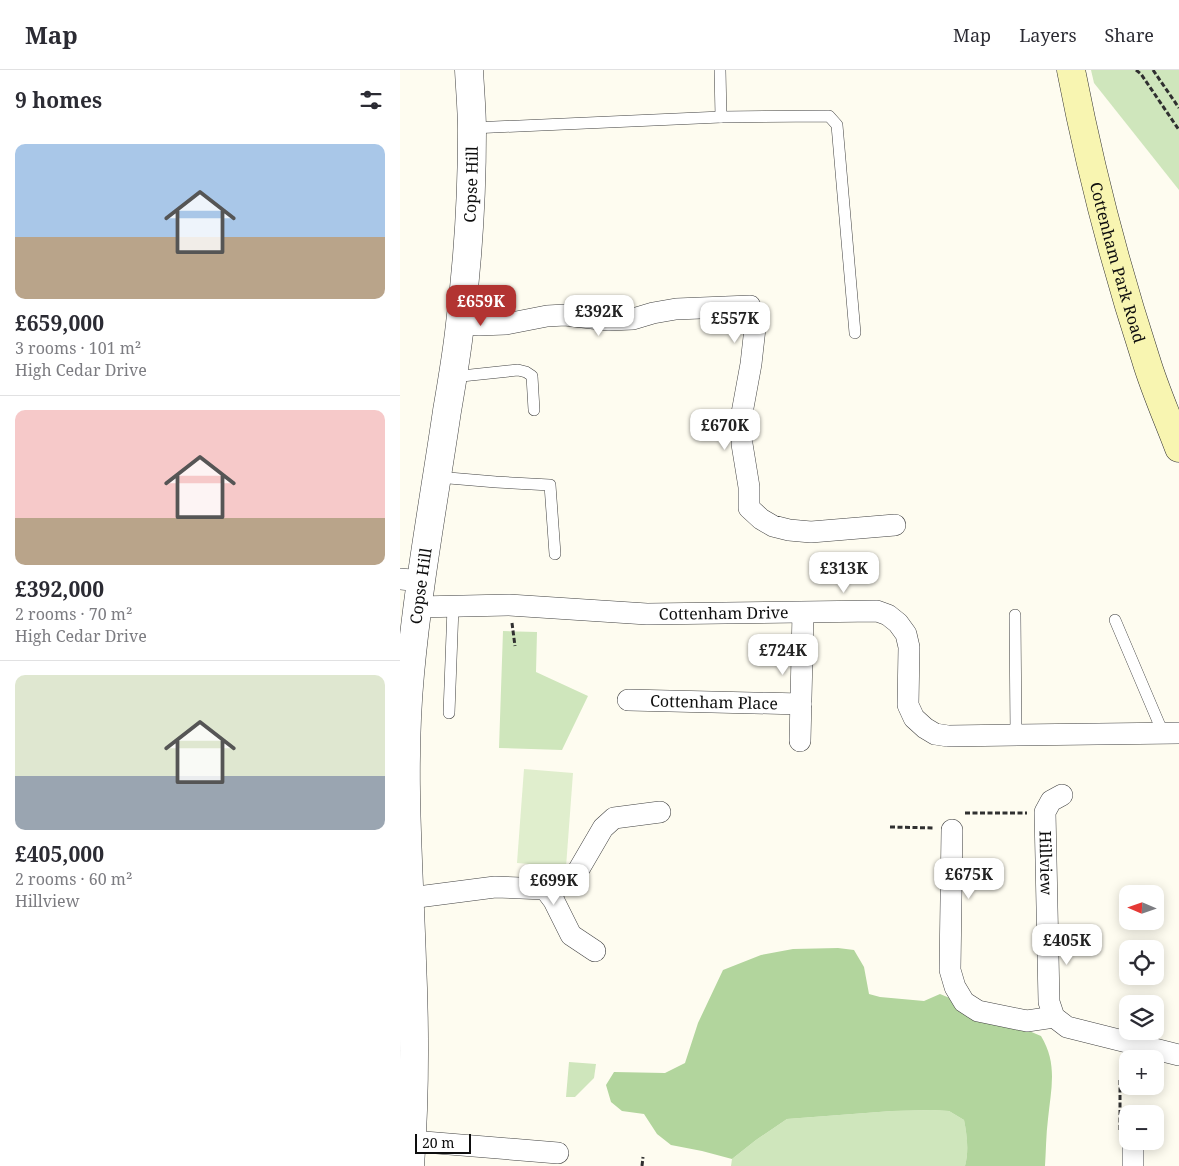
<!DOCTYPE html>
<meta charset="utf-8">
<style>
body{margin:0;font-family:"Noto Serif",serif;background:#f7f7f7;color:#2b2b33;height:100vh;display:flex;flex-direction:column;font-size:19px;white-space:nowrap}
*{box-sizing:border-box;margin:0}
p{font-size:16px;color:#7c7c81}
.icon{flex:none;width:28px;height:28px;fill:none;stroke:currentColor;stroke-width:2;stroke-linecap:round;stroke-linejoin:round}
.map{position:relative;flex:1;overflow:hidden}
.drawer{display:flex;flex-direction:column;background:#fff;width:400px}
.drawer>*{flex:none}
.needle{width:32px;rotate:272deg}
.tools{position:absolute;left:719px;top:815px;display:grid;gap:10px}
.tools a{display:grid;place-items:center;width:45px;height:45px;border-radius:10px;background:#fff;box-shadow:0 2px 12px #0003;font-size:25px}
.scale{position:absolute;left:15px;bottom:12px;width:56px;box-sizing:border-box;padding-left:5px;border:2px solid #0e0e0e;border-top:0;font-size:14px;line-height:18px;white-space:nowrap;color:#0e0e0e;-webkit-text-stroke:4px #fff;paint-order:stroke}
.price{position:absolute;translate:-50% -42px;padding:0 11px;border-radius:10px;background:#fff;color:#222;font-size:16px;line-height:32px;filter:drop-shadow(0 1px 2px #0008)}
.price::after{content:'';position:absolute;left:50%;top:30px;width:15px;height:11px;margin-left:-8px;background:inherit;clip-path:polygon(0 0,100% 0,50% 100%)}
.price.active{background:#b23432;color:#fff}
ul{padding:0;list-style:none}
li{display:grid;align-content:center;gap:10px;height:265px;padding:0 15px}
li+li{border-top:1px solid #e1e1e2}
li span{display:grid;place-items:center;height:155px;border-radius:10px;color:#555}
li>.icon{margin-inline-start:auto}
span .icon{width:90px;height:90px;fill:#fffc;stroke-width:1}
li b{font-size:21px}
h2{display:flex;justify-content:space-between;align-items:center;height:60px;padding:0 15px;font-size:21px}
header{display:flex;align-items:center;gap:30px;box-sizing:border-box;height:70px;padding:0 25px;background:#fff;border-bottom:1px solid #e1e1e2}
header strong{font-size:24px}
nav{display:flex;gap:28px;margin-inline-start:auto;font-size:18px}
main{display:flex;flex:1;min-height:0}
.map>svg:first-child{display:block}
.green{fill:#cfe6bc}
.forest{fill:#b2d59d}
.pitch{fill:#e0eecd}
.lines{fill:none;stroke-linecap:round;stroke-linejoin:round}
.service-casing{stroke:#414141;stroke-width:12}
.minor-casing{stroke:#414141;stroke-width:22}
.tertiary-casing{stroke:#414141;stroke-width:29}
.secondary-casing{stroke:#303030;stroke-width:29}
.path{stroke:#303030;stroke-width:3;stroke-dasharray:5 2.5;stroke-linecap:butt}
.service{stroke:#fff;stroke-width:11}
.minor{stroke:#fff;stroke-width:21}
.tertiary{stroke:#fff;stroke-width:28}
.secondary{stroke:#f8f5b1;stroke-width:28}
.labels{text-anchor:middle;stroke-width:5;stroke-linejoin:round;paint-order:stroke}
.street-label{font-size:16px;fill:#0e0e0e;stroke:#fff}
</style>
<header>
<strong>Map</strong>
<nav><a>Map</a><a>Layers</a><a>Share</a></nav>
</header>
<main>
<section class="drawer">
<h2>9 homes<svg class="icon" aria-label="filters" viewBox="0 0 24 24"><path d="M4 7h16M4 17h16"/><circle cx="9" cy="7" r="2"/><circle cx="15" cy="17" r="2"/></svg></h2>
<ul>
<li><span style="background:linear-gradient(#a9c7e8 60%,#b9a48a 0)"><svg class="icon" aria-label="home" viewBox="0 0 24 24"><path d="M3 11l9-7 9 7M6 9v11h12V9"/></svg></span><div><b>£659,000</b><p>3 rooms · 101 m²</p><p>High Cedar Drive</p></div></li>
<li><span style="background:linear-gradient(#f6c9c9 70%,#b9a48a 0)"><svg class="icon" aria-label="home" viewBox="0 0 24 24"><path d="M3 11l9-7 9 7M6 9v11h12V9"/></svg></span><div><b>£392,000</b><p>2 rooms · 70 m²</p><p>High Cedar Drive</p></div></li>
<li><span style="background:linear-gradient(#dfe7d0 65%,#9aa5b1 0)"><svg class="icon" aria-label="home" viewBox="0 0 24 24"><path d="M3 11l9-7 9 7M6 9v11h12V9"/></svg></span><div><b>£405,000</b><p>2 rooms · 60 m²</p><p>Hillview</p></div></li>
</ul>
</section>
<div class="map">
<svg width="779" height="1096" viewBox="0 0 779 1096">
<rect width="100%" height="100%" fill="#fefcf0"/>
<g class="green">
<path d="M691 0H779V120L694 13Z"/>
<path d="M103 561 137 562 136 602 188 626 162 680 99 678Z"/>
<path d="M169 992 196 994 194 1008 175 1027H166Z"/>
<path d="M532 1040 549 1041 564 1050C567 1065 569 1081 565 1096H331L332 1089 356 1070 387 1049 492 1041Z"/>
</g>
<path class="forest" d="M438 878 454 880 464 897 469 924 480 927 524 931 540 924 641 966C658 994 651 1019 648 1049 646 1065 646 1080 645 1096H565C569 1081 567 1065 564 1050L549 1041 532 1040 492 1041 387 1049 356 1070 332 1089 302 1081 271 1075 257 1064 244 1044 222 1041 211 1032 206 1015 214 1002 265 1003 285 993 298 953 323 900 361 885 393 879Z"/>
<path class="pitch" d="M124 699 173 703 166 797 117 793Z"/>
<g class="lines">
<defs>
<g id="service">
<path d="M320 0 321 47"/>
<path d="M72 58 321 47 429 46 437 55 455 263"/>
<path d="M52 307 118 300 126 302 132 306 134 340"/>
<path d="M37 407 96 412 150 415 155 484"/>
<path d="M615 545 616 665"/>
<path d="M715 550 763 663"/>
<path d="M49 643 53 537"/>
</g>
<g id="minor">
<path d="M60 254 79 255 106 254 147 246 165 245 209 250 233 249 253 243 276 239 350 236 355 247V258L351 294 342 343V374L349 417V438L361 449 373 456 389 460 411 462 495 455"/>
<path d="M0 509 22 511"/>
<path id="s1" d="M18 537 109 535 247 544 477 541 488 545 498 553 506 564 509 577 508 635 514 648 525 658 535 664 548 666 779 663"/>
<path id="s2" d="M228 630 401 634"/>
<path d="M400 671 403 543"/>
<path id="s3" d="M662 725 651 731 645 742 649 932 654 947 667 957 779 985"/>
<path d="M552 760 550 900 555 917 564 932 578 941 627 951 654 947"/>
<path d="M145 819 154 831 171 865 195 881"/>
<path d="M10 828 95 817 145 819 157 818 175 806 203 758 214 748 260 742"/>
<path d="M12 1071 158 1083"/>
<path d="M733 1096V1073"/>
</g>
<g id="tertiary">
<path id="s4" d="M10 1096C15 1028 15 959 12 891 9 796 1 700 10 604 18 516 34 429 47 341 52 312 57 283 60 254 68 190 72 125 72 61 72 41 70 20 69 0"/>
</g>
<g id="secondary">
<path id="s5" d="M671 0C690 98 715 195 746 290 755 320 768 349 779 378"/>
</g>
</defs>
<use href="#service" class="service-casing"/>
<use href="#minor" class="minor-casing"/>
<use href="#tertiary" class="tertiary-casing"/>
<use href="#secondary" class="secondary-casing"/>
<g class="path">
<path d="M736 0 741 4 779 60"/>
<path d="M753 0 779 38"/>
<path d="M112 553 115 576"/>
<path d="M565 743H627"/>
<path d="M490 757 535 758"/>
<path d="M720 1060V1008"/>
<path d="M242 1096 243 1087"/>
</g>
<use href="#service" class="service"/>
<use href="#minor" class="minor"/>
<use href="#tertiary" class="tertiary"/>
<use href="#secondary" class="secondary"/>
</g>
<g class="labels">
<g class="street-label">
<text dy="6" stroke="none"><textPath href="#s4" startOffset="986">Copse Hill</textPath></text>
<text dy="6" stroke="none"><textPath href="#s5" startOffset="198">Cottenham Park Road</textPath></text>
<text dy="6" stroke="none"><textPath href="#s4" startOffset="581">Copse Hill</textPath></text>
<text dy="6" stroke="none"><textPath href="#s1" startOffset="306">Cottenham Drive</textPath></text>
<text dy="6" stroke="none"><textPath href="#s2" startOffset="86">Cottenham Place</textPath></text>
<text dy="6" stroke="none"><textPath href="#s3" startOffset="76">Hillview</textPath></text>
</g>
</g>
</svg>
<div class="tools">
<a><svg class="needle" viewBox="-14 -14 28 28"><path d="M0-13l5 13h-10z" fill="#e53935"/><path d="M0 13l5-13h-10z" fill="#7c7c81"/></svg></a>
<a><svg class="icon" aria-label="locate" viewBox="0 0 24 24"><circle cx="12" cy="12" r="6"/><path d="M12 2v4M12 18v4M2 12h4M18 12h4"/></svg></a>
<a><svg class="icon" aria-label="layers" viewBox="0 0 24 24"><path d="M12 4l9 5-9 5-9-5zM3 14l9 5 9-5"/></svg></a>
<a>+</a>
<a>−</a>
</div>
<div class="scale">20 m</div>
<b class="price active" style="left:81px;top:257px">£659K</b>
<b class="price" style="left:199px;top:267px">£392K</b>
<b class="price" style="left:335px;top:274px">£557K</b>
<b class="price" style="left:325px;top:381px">£670K</b>
<b class="price" style="left:444px;top:524px">£313K</b>
<b class="price" style="left:383px;top:606px">£724K</b>
<b class="price" style="left:569px;top:830px">£675K</b>
<b class="price" style="left:154px;top:836px">£699K</b>
<b class="price" style="left:667px;top:896px">£405K</b>
</div>
</main>
